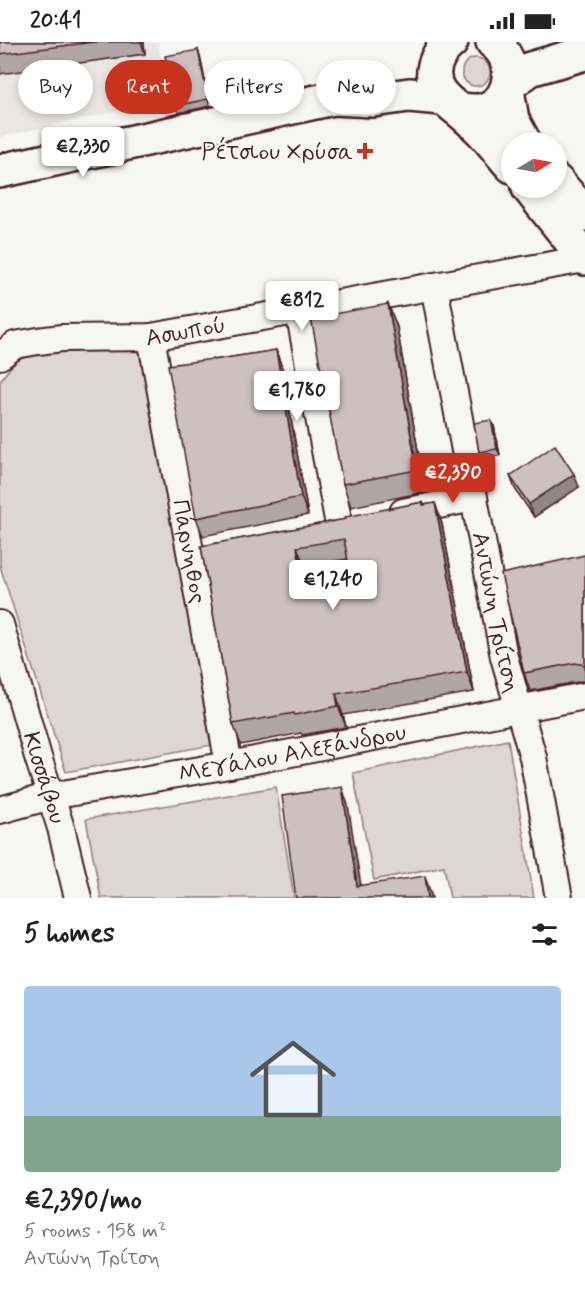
<!DOCTYPE html>
<meta charset="utf-8">
<style>
body{margin:0;font-family:Mynerve,sans-serif;background:#f6f6f6;color:#222;height:100vh;display:flex;flex-direction:column;font-size:22px;white-space:nowrap}
*{box-sizing:border-box;margin:0}
p{font-size:20px;color:#767676}
.icon{flex:none;width:33px;height:33px;fill:none;stroke:currentColor;stroke-width:2;stroke-linecap:round;stroke-linejoin:round}
.map{position:relative;height:856px;overflow:hidden}
.details{display:flex;flex-direction:column;background:#fff;flex:1}
.details>*{flex:none}
.top-card{position:absolute;left:18px;top:18px;width:549px;height:54px;display:flex;gap:12px}
.needle{width:39px;rotate:80deg}
.buttons{position:absolute;left:501px;top:90px;display:grid;gap:12px}
.buttons a{display:grid;place-items:center;width:66px;height:66px;border-radius:50%;background:#fff;box-shadow:0 3px 9px #0003;font-size:30px}
.price{position:absolute;translate:-50% -51px;padding:0 14px;border-radius:6px;background:#fff;color:#222;font-size:20px;line-height:39px;filter:drop-shadow(0 2px 3px #0008)}
.price::after{content:'';position:absolute;left:50%;top:36px;width:18px;height:14px;margin-left:-9px;background:inherit;clip-path:polygon(0 0,100% 0,50% 100%)}
.price.on{background:#c8321e;color:#fff}
ul{padding:0;list-style:none}
li{display:grid;align-content:center;gap:12px;height:318px;padding:0 24px}
li span{display:grid;place-items:center;height:186px;border-radius:6px;color:#555}
li>.icon{margin-inline-start:auto}
span .icon{width:108px;height:108px;fill:#fffc;stroke-width:1}
li b{font-size:26px}
h2{display:flex;justify-content:space-between;align-items:center;height:72px;padding:0 24px;font-size:26px}
.chip{padding:0 21px;border-radius:27px;background:#fff;box-shadow:0 3px 9px #0003;font-size:21px;line-height:54px}
.chip.on{background:#c8321e;color:#fff}
.status{display:flex;justify-content:space-between;align-items:center;height:42px;padding:0 30px;background:#fff;direction:ltr}
.status svg{height:16px;fill:currentColor}
.map>svg:first-child{display:block}
.built{fill:#e9e6e3}
.green{fill:#ddd6d5;stroke:#947a80;stroke-width:1.5}
.lines{fill:none;stroke-linecap:round;stroke-linejoin:round}
.minor-casing{stroke:#4a1f2b;stroke-width:30}
.major-casing{stroke:#4a1f2b;stroke-width:38}
.minor{stroke:#f6f6f2;stroke-width:26}
.major{stroke:#f6f6f2;stroke-width:33}
.wall{fill:#afa6a5;stroke:#4a1f2b;stroke-width:1.5;fill-rule:evenodd}
.shaded-wall{fill:#8f8786;stroke:#4a1f2b;stroke-width:1.5}
.building{fill:#ccc1c0;stroke:#4a1f2b;stroke-width:1.5;fill-rule:evenodd}
.poi-dot{fill:#c8321e;stroke:#f6f6f2;stroke-width:2}
.labels{text-anchor:middle;stroke-width:4.5;stroke-linejoin:round;paint-order:stroke}
.poi-label{font-size:24px;fill:#4a1f2b;stroke:#f6f6f2;text-anchor:end}
.street-label{font-size:24px;fill:#4a1f2b;stroke:#f6f6f2}
</style>
<div class="status"><b>20:41</b><svg viewBox="0 0 49 12"><path d="M0 12V9h3v3zM5 12V6h3v6zM10 12V3h3v9zM15 12V0h3v12zM26 1h20v11H26zM47 4h2v5h-2z"/></svg></div>
<div class="map">
<svg width="585" height="856" viewBox="0 0 585 856">
<rect width="100%" height="100%" fill="#f6f6f2"/>
<filter id="ink" filterUnits="userSpaceOnUse"><feTurbulence type="fractalNoise" baseFrequency=".0167" numOctaves="2"/><feDisplacementMap in="SourceGraphic" scale="12" xChannelSelector="R" yChannelSelector="G"/><feConvolveMatrix kernelMatrix="1 2 1 2 8 2 1 2 1" color-interpolation-filters="sRGB"/></filter>
<g filter="url(#ink)">
<path class="built" d="M0 0H158L163 28 150 62 0 95Z"/>
<g class="green">
<circle cx="476" cy="30" r="14"/>
<path d="M140 307 212 703 66 730 0 524V339C5 332 11 323 19 318 42 303 111 307 140 307Z"/>
<path d="M508 698 534 856H450L444 824 374 838 353 731Z"/>
<path d="M276 745 294 856H101L86 777Z"/>
</g>
<g class="lines">
<defs>
<g id="minor">
<path id="s1" d="M434 244 504 615 533 715 559 856"/>
<path d="M299 269 339 483"/>
<path id="s2" d="M151 295 229 723"/>
<path id="s3" d="M0 314 15 303 38 299 62 296 151 295 585 217"/>
<path d="M403 470 474 456"/>
<path id="s4" d="M0 582 38 715 61 786 78 856"/>
<path id="s5" d="M0 768 51 754 229 723 585 654"/>
</g>
<g id="major">
<path d="M451 0C443 6 438 13 435 23 429 45 444 57 460 69 467 75 474 81 481 88 492 99 501 112 512 124"/>
<path d="M509 42 530 27 585 11"/>
<path d="M507 48 512 78 524 100"/>
<path d="M458 67C468 69 477 71 487 67 514 56 517 17 493 0"/>
<path d="M0 129 334 56 373 58 409 53 442 56"/>
<path d="M556 139 585 172"/>
<path d="M529 146 585 216"/>
</g>
</defs>
<use href="#minor" class="minor-casing"/>
<use href="#major" class="major-casing"/>
<use href="#minor" class="minor"/>
<use href="#major" class="major"/>
</g>
<g class="wall">
<path d="M0 0H144L145 12 0 32Z"/>
<path d="M198 8 200 14 210 64 178 71 175 64Z"/>
<path d="M388 262 397 285 425 450 351 465 343 442Z"/>
<path d="M276 308 282 326 308 473 203 494 196 476 214 318Z"/>
<path d="M494 384 500 413 482 417 479 410Z"/>
<path d="M510 434 579 445 534 475 515 447Z"/>
<path d="M423 460 424 463 435 461 442 482 474 650 343 673 346 685 302 693 301 691 241 703 233 682 201 504 346 477ZM348 517 352 541 309 549 305 525Z"/>
<path d="M585 513V640L582 639 530 649 524 631Z"/>
</g>
<g class="shaded-wall">
<path d="M141 0H144L145 12Z"/>
<path d="M198 8 200 14 210 64 208 57Z"/>
<path d="M388 262 397 285 425 450 417 428Z"/>
<path d="M276 308 282 326 308 473 301 455Z"/>
<path d="M491 378 494 384 500 413 497 407Z"/>
<path d="M574 432 579 445 534 475 529 462Z"/>
<path d="M435 461 442 482 474 650 467 630Z"/>
<path d="M297 505 305 525 312 569 305 549Z"/>
<path d="M336 652 343 673 346 685 338 664Z"/>
<path d="M342 745 348 763 363 856 357 844Z"/>
<path d="M425 834 431 852 432 856H428Z"/>
</g>
<g class="building">
<path d="M0 0H94L0 12Z"/>
<path d="M198 8 208 57 175 64 165 14Z"/>
<path d="M388 262 417 428 343 442 311 276Z"/>
<path d="M276 308 301 455 196 476 168 323 213 317 214 318Z"/>
<path d="M491 378 497 407 479 410 474 381Z"/>
<path d="M555 403 574 432 529 462 510 434Z"/>
<path d="M423 460V463L435 461 467 630 336 652 338 664 295 673 294 671 233 682 201 504 346 477 345 475ZM344 497 352 541 305 549 297 505Z"/>
<path d="M585 513V623L575 621 524 631 501 532Z"/>
<path d="M342 745 357 844 425 834 428 856H296L282 754Z"/>
</g>
</g>
<path class="poi-dot" d="M362 100h6v6h6v6h-6v6h-6v-6h-6v-6h6z"/>
<g class="labels">
<g class="poi-label">
<text x="353" y="117">Ρέτσιου Χρύσα</text>
</g>
<g class="street-label">
<text dy="8" stroke="none"><textPath href="#s3" startOffset="190">Ασωπού</textPath></text>
<text dy="8" stroke="none"><textPath href="#s2" startOffset="218">Πάρνηθος</textPath></text>
<text dy="8" stroke="none"><textPath href="#s1" startOffset="332">Αντώνη Τρίτση</textPath></text>
<text dy="8" stroke="none"><textPath href="#s5" startOffset="298">Μεγάλου Αλεξάνδρου</textPath></text>
<text dy="8" stroke="none"><textPath href="#s4" startOffset="160">Κισσάβου</textPath></text>
</g>
</g>
</svg>
<div class="buttons">
<a><svg class="needle" viewBox="-14 -14 28 28"><path d="M0-13l5 13h-10z" fill="#e53935"/><path d="M0 13l5-13h-10z" fill="#767676"/></svg></a>
</div>
<b class="price" style="left:83px;top:136px">€2,330</b>
<b class="price" style="left:302px;top:290px">€812</b>
<b class="price" style="left:297px;top:380px">€1,780</b>
<b class="price on" style="left:453px;top:462px">€2,390</b>
<b class="price" style="left:333px;top:569px">€1,240</b>
<div class="top-card">
<a class="chip">Buy</a>
<a class="chip on">Rent</a>
<a class="chip">Filters</a>
<a class="chip">New</a>
</div>
</div>
<section class="details">
<h2>5 homes<svg class="icon" aria-label="filters" viewBox="0 0 24 24"><path d="M4 7h16M4 17h16"/><circle cx="9" cy="7" r="2"/><circle cx="15" cy="17" r="2"/></svg></h2>
<ul>
<li><span style="background:linear-gradient(#a9c7e8 70%,#7fa58c 0)"><svg class="icon" aria-label="home" viewBox="0 0 24 24"><path d="M3 11l9-7 9 7M6 9v11h12V9"/></svg></span><div><b>€2,390/mo</b><p>5 rooms · 158 m²</p><p>Αντώνη Τρίτση</p></div></li>
</ul>
</section>
